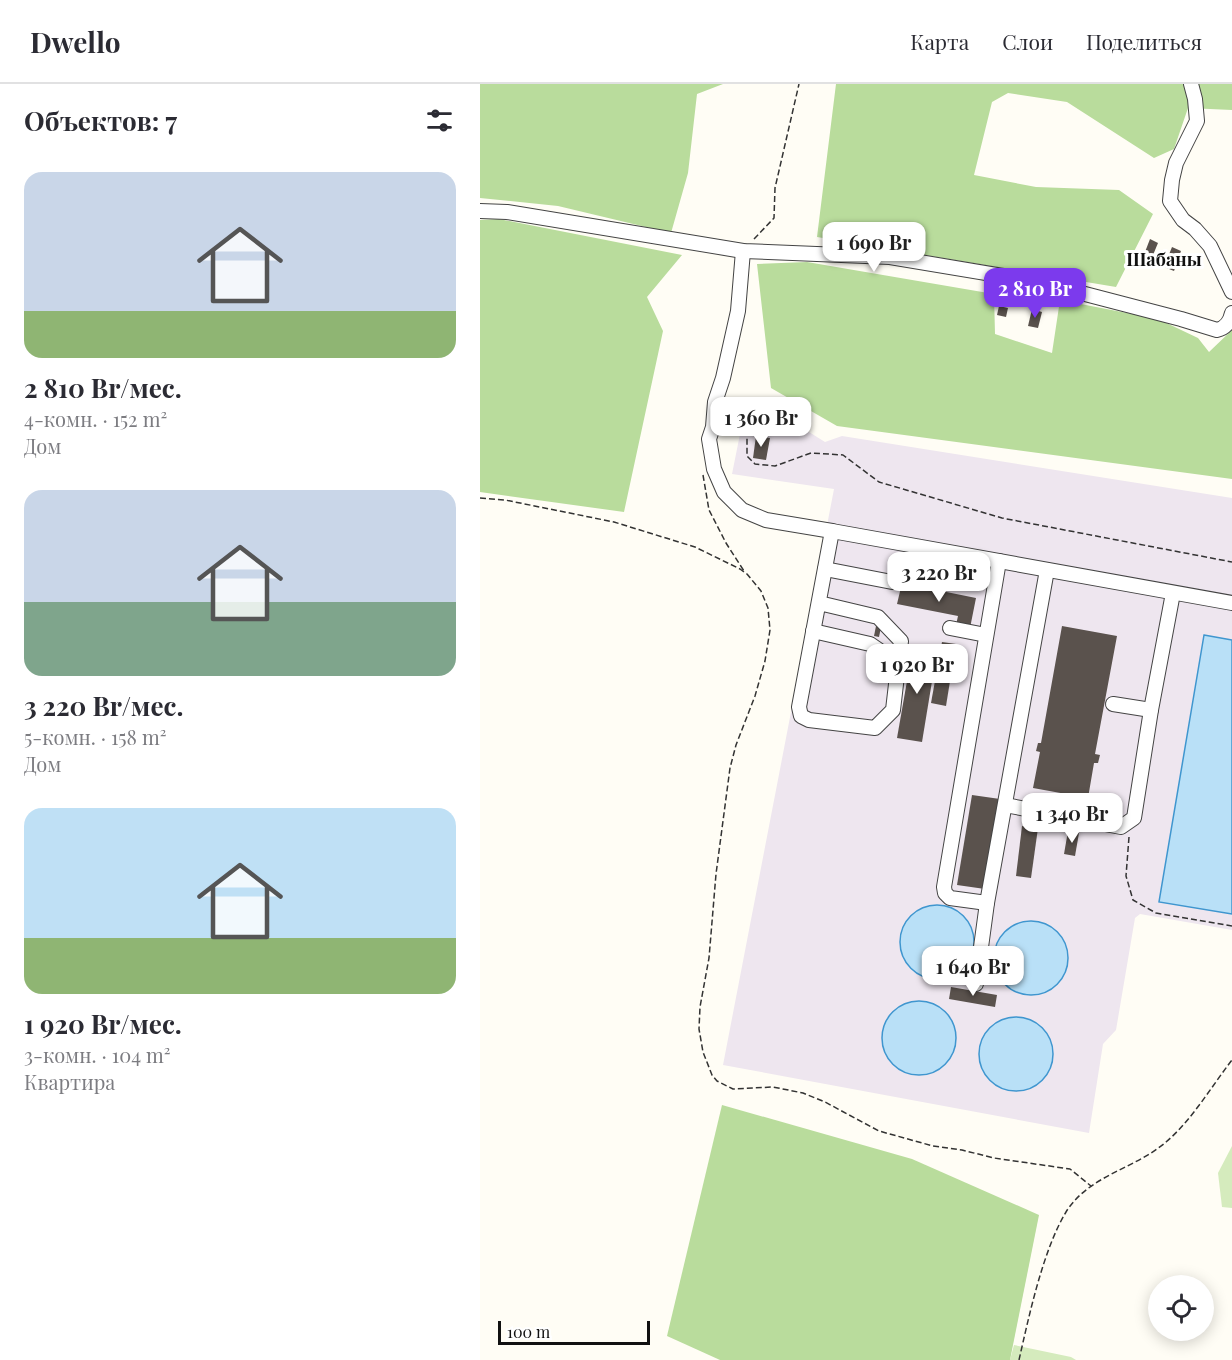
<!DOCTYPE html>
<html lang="ru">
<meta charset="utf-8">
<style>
body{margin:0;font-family:"Playfair Display",serif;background:#f2f2f3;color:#2b2b33;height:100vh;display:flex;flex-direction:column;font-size:22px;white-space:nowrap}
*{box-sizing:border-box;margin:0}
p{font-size:20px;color:#7c7c81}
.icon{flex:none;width:33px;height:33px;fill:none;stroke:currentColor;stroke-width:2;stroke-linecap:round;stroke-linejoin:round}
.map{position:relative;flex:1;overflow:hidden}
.drawer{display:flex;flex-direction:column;background:#fff;width:480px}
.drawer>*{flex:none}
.fabs{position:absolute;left:668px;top:1191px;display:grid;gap:12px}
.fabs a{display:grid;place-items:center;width:66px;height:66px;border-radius:50%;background:#fff;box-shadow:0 3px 15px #0003;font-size:30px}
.scale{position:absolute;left:18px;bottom:15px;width:152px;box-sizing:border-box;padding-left:6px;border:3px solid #111;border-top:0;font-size:16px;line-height:21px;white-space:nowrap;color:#111;-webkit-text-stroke:4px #fff;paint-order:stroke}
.price{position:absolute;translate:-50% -51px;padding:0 14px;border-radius:12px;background:#fff;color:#222;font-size:20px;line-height:39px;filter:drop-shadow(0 2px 3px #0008)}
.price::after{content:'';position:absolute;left:50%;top:36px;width:18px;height:14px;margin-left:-9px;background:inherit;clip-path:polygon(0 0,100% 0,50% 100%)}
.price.active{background:#7c3aed;color:#fff}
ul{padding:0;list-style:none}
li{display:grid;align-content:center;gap:12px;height:318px;padding:0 24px}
li span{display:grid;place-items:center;height:186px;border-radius:18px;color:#555}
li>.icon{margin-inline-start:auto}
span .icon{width:108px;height:108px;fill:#fffc;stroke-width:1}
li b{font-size:26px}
h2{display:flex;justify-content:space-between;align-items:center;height:72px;padding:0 24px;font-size:26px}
header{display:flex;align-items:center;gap:36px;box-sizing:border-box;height:84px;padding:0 30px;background:#fff;border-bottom:2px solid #e1e1e2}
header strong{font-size:28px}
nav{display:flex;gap:33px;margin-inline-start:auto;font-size:21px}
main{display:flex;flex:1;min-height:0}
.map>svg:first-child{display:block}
.industrial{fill:#eee6ef}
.green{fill:#d5ebbd}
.forest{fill:#b9dc9c}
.water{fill:#b9e0f7;stroke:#3f96cf;stroke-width:1.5}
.building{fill:#5a524d}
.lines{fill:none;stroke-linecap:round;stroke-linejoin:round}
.minor-casing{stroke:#444;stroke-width:16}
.path{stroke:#333;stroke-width:1.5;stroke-dasharray:6 3;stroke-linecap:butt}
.minor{stroke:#fff;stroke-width:14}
.labels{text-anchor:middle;stroke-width:6;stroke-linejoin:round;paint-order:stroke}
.neighbourhood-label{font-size:18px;font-weight:bold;fill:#111;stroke:#fff}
</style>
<header>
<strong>Dwello</strong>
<nav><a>Карта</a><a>Слои</a><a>Поделиться</a></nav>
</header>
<main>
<section class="drawer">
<h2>Объектов: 7<svg class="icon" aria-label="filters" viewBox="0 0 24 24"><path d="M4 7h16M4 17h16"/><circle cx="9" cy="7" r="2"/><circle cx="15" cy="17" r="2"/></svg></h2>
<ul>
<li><span style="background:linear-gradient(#c9d6e8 75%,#8fb573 0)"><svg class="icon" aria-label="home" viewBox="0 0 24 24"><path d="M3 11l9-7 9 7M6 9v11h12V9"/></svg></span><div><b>2 810 Br/мес.</b><p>4-комн. · 152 m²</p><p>Дом</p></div></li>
<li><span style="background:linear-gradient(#c9d6e8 60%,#7fa58c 0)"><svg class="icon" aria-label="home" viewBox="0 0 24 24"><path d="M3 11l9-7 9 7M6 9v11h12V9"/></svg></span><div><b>3 220 Br/мес.</b><p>5-комн. · 158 m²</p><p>Дом</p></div></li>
<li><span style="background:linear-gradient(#bfe0f5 70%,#8fb573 0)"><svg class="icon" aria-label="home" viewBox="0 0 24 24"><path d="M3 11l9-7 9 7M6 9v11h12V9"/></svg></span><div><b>1 920 Br/мес.</b><p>3-комн. · 104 m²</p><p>Квартира</p></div></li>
</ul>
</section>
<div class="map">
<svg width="752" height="1276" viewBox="0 0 752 1276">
<rect width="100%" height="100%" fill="#fffdf5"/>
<path class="industrial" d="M241 327 321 343 345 358 362 352 752 414V846L660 830 655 834 636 946 623 960 609 1049 243 981 354 405 252 390 260 350 238 345Z"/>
<g class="green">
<path d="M752 1062V1124L742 1123 738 1089Z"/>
<path d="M534 1261 591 1273 596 1276H530Z"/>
</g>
<g class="forest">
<path d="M0 0H243L217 10 208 89 191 149 78 122 0 114Z"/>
<path d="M356 0H752V26L708 24 694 65 674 74 587 18 528 9 512 18 494 91 556 103 639 106 673 130 636 203 337 153Z"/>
<path d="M19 135 202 171 167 213 183 247 144 428 0 408V136Z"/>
<path d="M327 178 514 210 515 250 572 269 580 216 678 235 718 254 729 268 752 246V395L357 342 291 304 277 180Z"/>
<path d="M242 1021 432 1075 559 1131 530 1276H240L187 1252Z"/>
</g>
<g class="water">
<path d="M724 551 752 556V830L679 818Z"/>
<circle cx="457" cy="858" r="37"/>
<circle cx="551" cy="874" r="37"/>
<circle cx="439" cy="954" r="37"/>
<circle cx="536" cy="970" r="37"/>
</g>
<g class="building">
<path d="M670 155 678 159 673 171 665 168Z"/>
<path d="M692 163 701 167 694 187 684 183Z"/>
<path d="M519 222 528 224 526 233 517 231Z"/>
<path d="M552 225 562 228 558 244 548 242Z"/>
<path d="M276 352 290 354 286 376 273 374Z"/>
<path d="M422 499 496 514 490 544 476 541 478 532 417 520Z"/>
<path d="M396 542 401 543 399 553 394 552Z"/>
<path d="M582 542 637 552 615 670 620 671 618 679H614L608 714 553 704 560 668 556 667 558 659H561Z"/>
<path d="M462 558 476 560 466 622 451 619Z"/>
<path d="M433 563 457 567 442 658 417 654Z"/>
<path d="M492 711 520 715 505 805 477 801Z"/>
<path d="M542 742 558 744 551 794 536 792Z"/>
<path d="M588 747 599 749 595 772 584 770Z"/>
<path d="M471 903 517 911 515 923 469 915Z"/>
</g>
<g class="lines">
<defs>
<g id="minor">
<path d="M711 0 715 15 717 37 696 79 692 96 690 117 703 136 715 145 730 162 752 208"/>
<path d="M0 127 27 128 263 167 410 173 559 198 701 235 737 246C746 244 750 238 752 229"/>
<path d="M263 167 258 227 243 294 235 318 233 343 229 355 234 385 244 408 262 426 286 436 352 447"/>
<path d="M345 485 412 498"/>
<path d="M339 519 398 533 421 557 413 626 395 644 329 636 321 632 319 623C330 564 341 506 352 447L752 519"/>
<path d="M470 544 506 551"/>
<path d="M333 547 390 560 419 580"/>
<path d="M633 620 671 626"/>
<path d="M525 721 641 743 654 734 671 626 693 509"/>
<path d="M507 819 470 814 465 809 464 803 519 477"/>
<path d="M496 900 507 819 567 486"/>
</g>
</defs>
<use href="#minor" class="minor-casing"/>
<g class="path">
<path d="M274 155 294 134 295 104 319 0"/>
<path d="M245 342 249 338 267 343V372L275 380 295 382 331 369 363 371 399 398 522 434 752 478"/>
<path d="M223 391 229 426 246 459 264 487"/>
<path d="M0 414 25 416 134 438 215 463 260 485 267 490 281 507 288 524 290 546 285 577 275 612 256 661 250 684 236 790 229 874 220 923 219 945 223 968 232 991 237 997 253 1005 293 1003 323 1009 345 1018 399 1047 453 1062 482 1066 514 1074 590 1085 611 1102"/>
<path d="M649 753 646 792 653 816 676 829 752 842"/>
<path d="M539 1276C549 1232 563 1166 586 1128 609 1091 655 1085 686 1058 712 1036 731 1003 752 976"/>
</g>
<use href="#minor" class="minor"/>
</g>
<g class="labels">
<g class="neighbourhood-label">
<text x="684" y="182">Шабаны</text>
</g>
</g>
</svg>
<div class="fabs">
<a><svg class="icon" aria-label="locate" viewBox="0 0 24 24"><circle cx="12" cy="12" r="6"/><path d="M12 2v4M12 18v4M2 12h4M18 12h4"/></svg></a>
</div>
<div class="scale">100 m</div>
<b class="price" style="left:394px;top:189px">1 690 Br</b>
<b class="price active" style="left:555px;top:235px">2 810 Br</b>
<b class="price" style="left:281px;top:364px">1 360 Br</b>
<b class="price" style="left:459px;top:519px">3 220 Br</b>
<b class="price" style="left:437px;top:611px">1 920 Br</b>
<b class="price" style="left:592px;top:760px">1 340 Br</b>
<b class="price" style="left:493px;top:913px">1 640 Br</b>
</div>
</main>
